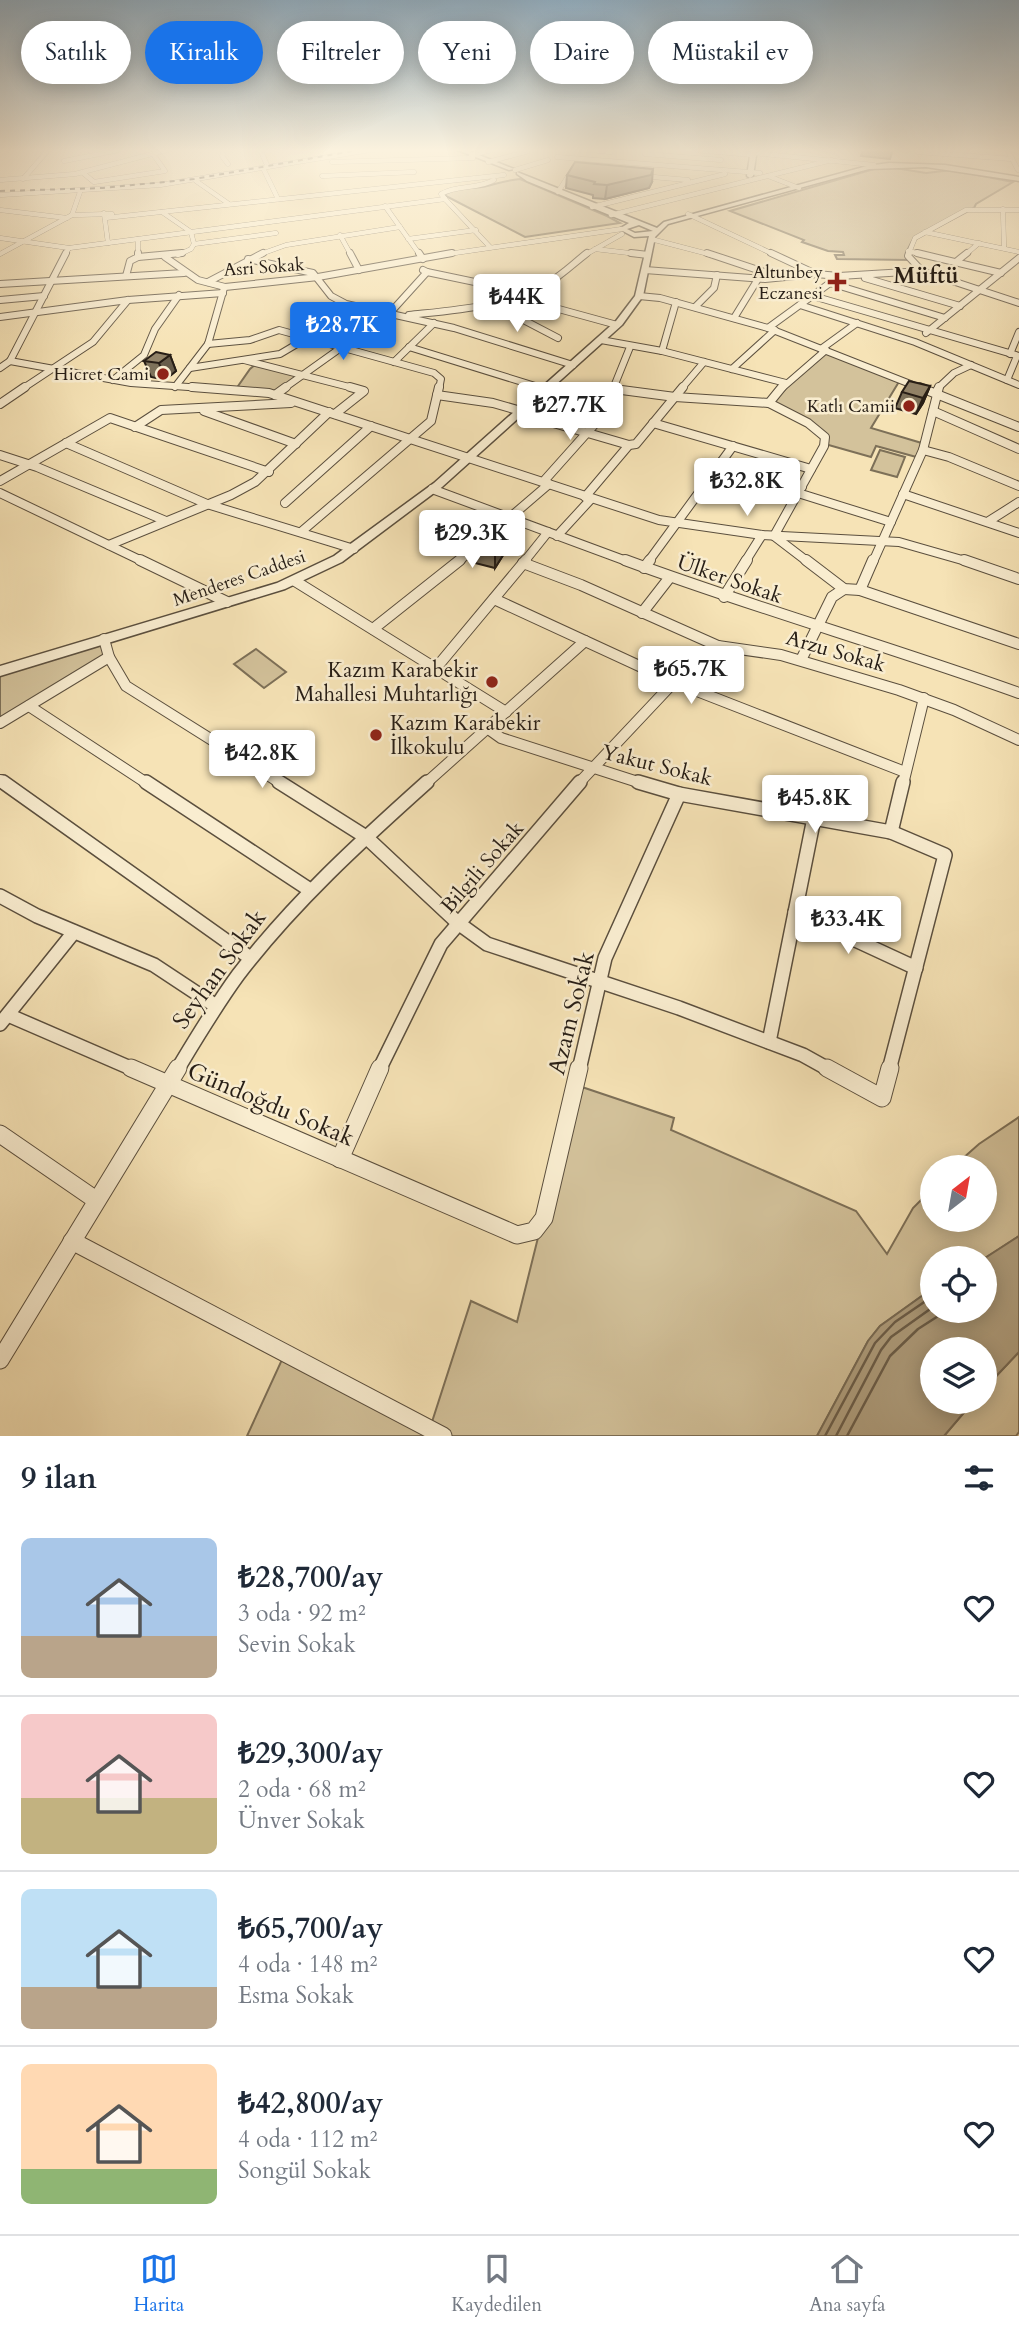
<!DOCTYPE html>
<html lang="tr">
<meta charset="utf-8">
<style>
body{margin:0;font-family:Cardo,serif;background:#f6f6f7;color:#1f2937;height:100vh;display:flex;flex-direction:column;font-size:26px;white-space:nowrap}
*{box-sizing:border-box;margin:0}
p{font-size:23px;color:#747a83}
.icon{flex:none;width:38px;height:38px;fill:none;stroke:currentColor;stroke-width:2;stroke-linecap:round;stroke-linejoin:round}
.map{position:relative;height:1436px;overflow:hidden}
.details{display:flex;flex-direction:column;background:#fff;flex:1}
.details>*{flex:none}
.guide{position:absolute;left:21px;top:21px;width:978px;height:63px;display:flex;gap:14px}
.needle{width:46px;rotate:31deg}
.fabs{position:absolute;left:920px;top:1155px;display:grid;gap:14px}
.fabs a{display:grid;place-items:center;width:77px;height:77px;border-radius:50%;background:#fff;box-shadow:0 4px 18px #0003;font-size:35px}
.price{position:absolute;translate:-50% -60px;padding:0 16px;border-radius:7px;background:#fff;color:#222;font-size:23px;line-height:46px;filter:drop-shadow(0 2px 4px #0008)}
.price::after{content:'';position:absolute;left:50%;top:42px;width:21px;height:16px;margin-left:-10px;background:inherit;clip-path:polygon(0 0,100% 0,50% 100%)}
.price.current{background:#1a73e8;color:#fff}
ul{padding:0;list-style:none}
li{display:flex;align-items:center;gap:21px;height:175px;padding:0 21px}
li+li{border-top:2px solid #e0e1e3}
li span{display:grid;place-items:center;flex:none;width:196px;height:140px;border-radius:10px;color:#555}
li>.icon{margin-inline-start:auto}
span .icon{width:84px;height:84px;fill:#fffc;stroke-width:1}
li b{font-size:30px}
h2{display:flex;justify-content:space-between;align-items:center;height:84px;padding:0 21px;font-size:30px}
.tag{padding:0 24px;border-radius:32px;background:#fff;box-shadow:0 4px 18px #0003;font-size:24px;line-height:63px}
.tag.current{background:#1a73e8;color:#fff}
.dock{display:flex;justify-content:space-around;align-items:center;height:98px;border-top:2px solid #e0e1e3;background:#fff;font-size:19px;color:#747a83}
.dock a{display:grid;justify-items:center;gap:4px}
.dock .current{color:#1a73e8}
.map>svg:first-child{display:block}
.green{fill:#d3c29b;stroke:#7d7058;stroke-width:2}
.water{fill:#b0a080;stroke:#796c56;stroke-width:2}
.lines{fill:none;stroke-linecap:round;stroke-linejoin:round}
.shore{stroke:#6c5f4b;stroke-width:2.5}
.minor-far5-casing{stroke:#5b4f3e;stroke-width:5}
.minor-far4-casing{stroke:#5b4f3e;stroke-width:8}
.minor-far3-casing{stroke:#5b4f3e;stroke-width:10}
.minor-far2-casing{stroke:#5b4f3e;stroke-width:12}
.minor-far1-casing{stroke:#5b4f3e;stroke-width:16}
.minor-casing{stroke:#5b4f3e;stroke-width:19}
.tertiary-casing{stroke:#5b4f3e;stroke-width:3}
.minor-far5{stroke:#f9edd0;stroke-width:4.5}
.minor-far4{stroke:#f9edd0;stroke-width:6}
.minor-far3{stroke:#f9edd0;stroke-width:8}
.minor-far2{stroke:#f9edd0;stroke-width:10}
.minor-far1{stroke:#f9edd0;stroke-width:13}
.minor{stroke:#f9edd0;stroke-width:17}
.tertiary{fill:#f9edd0;fill-rule:evenodd}
.rail{stroke:#271e16;stroke-width:2;stroke-dasharray:5 5;stroke-linecap:butt}
.wall{fill:#7e725a;stroke:#271e16;stroke-width:2}
.shaded-wall{fill:#675c4a;stroke:#271e16;stroke-width:2}
.building{fill:#938469;stroke:#271e16;stroke-width:2}
.poi-dot{fill:#8f2418;stroke:#f9edd0;stroke-width:2.5}
.labels{text-anchor:middle;stroke-width:5;stroke-linejoin:round;paint-order:stroke}
.far-street-label{font-size:18px;fill:#271e16;stroke:#f9edd0}
.far-poi-label{font-size:18px;fill:#271e16;stroke:#f9edd0;text-anchor:end}
.street-label{font-size:21px;fill:#271e16;stroke:#f9edd0}
.poi-label{font-size:21px;fill:#271e16;stroke:#f9edd0;text-anchor:end}
.far-district-label{font-size:23px;font-weight:bold;fill:#271e16;stroke:#f9edd0}
.near-street-label{font-size:24px;fill:#271e16;stroke:#f9edd0}
</style>
<div class="map">
<svg width="1019" height="1436" viewBox="0 0 1019 1436">
<rect width="100%" height="100%" fill="#f6e3b6"/>
<filter id="stains"><feTurbulence type="fractalNoise" baseFrequency=".00286" numOctaves="4"/><feColorMatrix values="0 0 0 0 .2 0 0 0 0 .09 0 0 0 0 .02 0 0 0 .5 -.17"/></filter>
<radialGradient id="worn" r=".72"><stop offset=".6" stop-color="#630" stop-opacity="0"/><stop offset="1" stop-color="#630" stop-opacity=".3"/></radialGradient>
<g class="green">
<path d="M895 168 926 173 952 170 1013 182 976 204 974 208 912 241 908 249 910 260 837 259 835 255H844L843 252 828 251 802 242 804 240 730 211 874 169Z"/>
<path d="M520 179 607 216 620 223 525 237 444 195C457 185 472 190 487 186 499 183 508 180 520 179Z"/>
<path d="M826 350 900 380 871 428 925 444 920 458 876 446 871 457 825 444V437L769 403Z"/>
<path d="M257 363 304 374 275 395 236 389 250 369Z"/>
<path d="M880 450 905 457 897 477 871 470Z"/>
<path d="M104 639 109 657 0 723V671Z"/>
<path d="M256 649 286 672 264 688 234 664Z"/>
<path d="M576 1085 674 1118 671 1130 856 1211 887 1254 913 1208 933 1188V1220H985V1167H953L979 1144 1019 1117V1236L985 1258H933V1288L880 1326 868 1341 817 1436H247L285 1353 430 1428 471 1301 517 1322Z"/>
<path d="M1019 1352V1432L1016 1436H944L973 1402H985V1388Z"/>
</g>
<path class="water" d="M1019 1236V1352L985 1388V1349H933V1402H973L944 1436H817L868 1341 880 1326 933 1288V1311H985V1258Z"/>
<g class="lines">
<g class="shore">
<path d="M825 1436 875 1343 895 1322 933 1296"/>
<path d="M836 1436 881 1350 891 1337 933 1307"/>
<path d="M847 1436 890 1356 918 1329 946 1311"/>
</g>
<defs>
<g id="minor-far5">
<path d="M225 149 222 156 228 164"/>
<path d="M260 149 267 165"/>
<path d="M580 149 611 152"/>
<path d="M685 149 753 155"/>
<path d="M1007 149 1018 170"/>
<path d="M918 152 1012 159"/>
<path d="M754 153 874 165"/>
<path d="M645 154 721 160"/>
<path d="M471 155 496 149"/>
<path d="M557 157 760 173"/>
<path d="M64 161 124 149"/>
<path d="M332 162 473 158"/>
<path d="M488 162 536 149"/>
<path d="M264 170 278 199"/>
<path d="M515 170 548 160"/>
<path d="M83 173 94 182 165 171 153 154"/>
<path d="M322 176 414 172"/>
<path d="M641 176 688 180"/>
<path d="M768 176 799 188"/>
<path d="M23 179 49 149"/>
<path d="M0 180 75 174 171 149"/>
<path d="M196 181 229 204"/>
<path d="M558 192 574 167"/>
<path d="M0 195 160 185 376 149"/>
<path d="M445 199 441 194C458 184 477 190 494 180"/>
<path d="M445 199 490 247"/>
<path d="M385 206 420 255"/>
<path d="M592 207 725 174"/>
<path d="M1003 209 1004 248"/>
<path d="M0 210 67 218"/>
<path d="M162 212 191 232 194 244 191 249 178 255"/>
<path d="M104 213 108 243"/>
<path d="M688 214 775 255"/>
<path d="M72 215 112 214"/>
<path d="M611 215 832 160"/>
<path d="M105 218 504 175"/>
<path d="M925 232 1019 252"/>
<path d="M340 235 351 255"/>
<path d="M0 238 69 248 445 199"/>
<path d="M138 239V255"/>
<path d="M408 239 476 230"/>
<path d="M651 239 712 255"/>
<path d="M194 244 276 233"/>
<path d="M595 249 646 255"/>
<path d="M908 251 924 255"/>
<path d="M0 254 72 215 80 192"/>
<path d="M65 255 69 248"/>
<path d="M258 255 286 245 400 227"/>
<path d="M441 255 622 229"/>
<path d="M585 255 622 234"/>
<path d="M908 255 915 238 966 210H1019"/>
<path d="M965 255 979 243"/>
</g>
<g id="minor-far4">
<path d="M350 253 359 270"/>
<path d="M419 253 423 259"/>
<path d="M631 253 648 255"/>
<path d="M707 253 776 276"/>
<path d="M771 253 816 274"/>
<path d="M909 253 908 256 922 271 1019 303"/>
<path d="M917 253 1001 273"/>
<path d="M138 257 182 253"/>
<path d="M165 257 198 280 225 287 318 277 452 253"/>
<path d="M248 259 313 273 331 296 346 304 454 328 573 365"/>
<path d="M957 261 967 253"/>
<path d="M645 270 765 279 816 274 839 276 922 271"/>
<path d="M427 272 527 293"/>
<path d="M126 276 130 261 138 257V253"/>
<path d="M865 278 960 306"/>
<path d="M208 282 263 253"/>
<path d="M830 283 945 318"/>
<path d="M0 284 184 273"/>
<path d="M639 296 660 298 768 328 923 389"/>
<path d="M813 296 1019 356"/>
<path d="M515 297 617 325"/>
<path d="M0 300 44 296"/>
<path d="M491 303 558 338"/>
<path d="M800 305 915 342 1019 385"/>
<path d="M695 307 714 288 717 275"/>
<path d="M389 314 427 272 423 270"/>
<path d="M409 315C456 310 506 307 548 283 562 275 574 263 587 253"/>
<path d="M0 317 128 300 223 293"/>
<path d="M734 318 758 279"/>
<path d="M768 328 834 280"/>
<path d="M926 333 1019 258"/>
<path d="M601 340 662 351 786 383"/>
<path d="M208 344 250 340 279 330 434 373 441 379 439 389"/>
<path d="M409 347 545 389"/>
<path d="M821 349 857 323"/>
<path d="M662 351 676 302"/>
<path d="M1010 354 1019 332"/>
<path d="M244 360 357 389"/>
<path d="M10 361 131 383 217 389"/>
<path d="M394 362 434 323"/>
<path d="M0 368 10 361 66 253"/>
<path d="M190 368 280 354 307 338"/>
<path d="M732 369 775 330"/>
<path d="M113 380 144 355 155 329 179 295"/>
<path d="M1007 380 1017 356"/>
<path d="M175 387 208 344 224 288"/>
<path d="M22 389 93 342 128 300"/>
<path d="M283 389 342 347 381 312"/>
<path d="M613 389 630 347"/>
<path d="M681 389 704 362"/>
<path d="M781 389 826 350"/>
<path d="M937 389 954 373 971 365"/>
</g>
<g id="minor-far3">
<path d="M192 387 269 393 659 520 762 535 899 542 969 562"/>
<path d="M540 387 545 389"/>
<path d="M919 387 1019 427"/>
<path d="M614 389 675 397 769 403 808 423 825 437 824 446 774 536 808 562"/>
<path d="M275 395 286 387"/>
<path d="M437 395 493 403 521 411"/>
<path d="M769 403 782 387"/>
<path d="M0 404 25 387"/>
<path d="M204 411 296 444"/>
<path d="M933 411 1019 449"/>
<path d="M519 413 629 445"/>
<path d="M335 414 364 391 350 387"/>
<path d="M653 423 811 469"/>
<path d="M135 427 161 410 291 403"/>
<path d="M66 443 207 504 354 549"/>
<path d="M923 450 949 457 1019 486"/>
<path d="M0 455 37 467 166 521"/>
<path d="M721 462 802 487"/>
<path d="M0 481 110 418 269 472"/>
<path d="M543 482 601 417 613 387"/>
<path d="M432 489 629 562"/>
<path d="M0 493 144 562"/>
<path d="M798 493 891 522"/>
<path d="M903 494 1019 533"/>
<path d="M585 497 629 445 636 444 683 387"/>
<path d="M285 503 371 426"/>
<path d="M989 521 1019 502"/>
<path d="M301 532 431 421 439 387"/>
<path d="M557 536 591 499"/>
<path d="M109 545 231 495 255 482 329 412"/>
<path d="M458 562 549 484"/>
<path d="M524 562 548 532"/>
<path d="M648 562 733 446"/>
<path d="M745 562 762 535"/>
<path d="M873 562 923 450 939 387"/>
</g>
<g id="minor-far2">
<path d="M140 560 227 602"/>
<path d="M625 560C755 608 888 646 1019 693"/>
<path d="M806 560 844 589 860 590 1019 644"/>
<path d="M964 560 1019 579"/>
<path d="M523 563 581 585 718 646 781 655 899 690 954 710 1019 740"/>
<path d="M644 568 650 560"/>
<path d="M295 581 506 712"/>
<path d="M860 590 873 560"/>
<path d="M724 597 747 560"/>
<path d="M494 599 674 682 905 772"/>
<path d="M642 613 670 577"/>
<path d="M373 629 460 560"/>
<path d="M104 639 109 657 126 686 282 784"/>
<path d="M801 660 832 597 844 589"/>
<path d="M436 668 526 560"/>
<path d="M29 706 148 784"/>
<path d="M0 723 109 657"/>
<path d="M487 728 501 738 644 784"/>
<path d="M0 780 6 784"/>
<path d="M425 784 585 641"/>
<path d="M578 784 674 682 718 646"/>
<path d="M903 784 924 698"/>
</g>
<g id="minor-far1">
<path d="M3 782 249 957"/>
<path d="M146 782 310 890"/>
<path d="M279 782 366 837 458 923 487 944 679 1008 803 1055 830 1070"/>
<path d="M638 782 679 794 891 832 945 855 889 1070"/>
<path d="M891 832 903 782"/>
<path d="M0 896 37 916 154 965 216 1006"/>
<path d="M795 912 916 968"/>
<path d="M8 1015 135 1070"/>
<path d="M0 1024 74 932"/>
<path d="M769 1042 814 818"/>
<path d="M177 1070C197 1037 216 1005 238 975 293 903 360 842 427 782"/>
<path d="M379 1070 441 944 580 782"/>
<path d="M579 1070 605 958 679 794"/>
</g>
<g id="minor">
<path d="M131 1068 517 1235 534 1231 544 1218 579 1068"/>
<path d="M827 1068 882 1098 890 1068"/>
<path d="M0 1134 96 1200"/>
<path d="M340 1159 380 1068"/>
<path d="M72 1241 443 1436"/>
<path d="M0 1360 178 1068"/>
</g>
<g id="tertiary">
<path d="M455 149H464L514 169 509 170Z"/>
<path d="M751 149H757L753 176 750 178 747 176Z"/>
<path d="M889 163 945 165 1019 177V181L926 167 869 169 668 224 655 237 643 296 622 325 442 487 342 562 285 589 0 676V666L277 583 334 556 434 483 616 321 635 296 649 236 634 237 619 229 629 223 527 181 517 174V172L657 228 664 222 867 166ZM639 225 653 231 635 233 627 229Z"/>
</g>
</defs>
<use href="#minor-far5" class="minor-far5-casing"/>
<use href="#minor-far4" class="minor-far4-casing"/>
<use href="#minor-far3" class="minor-far3-casing"/>
<use href="#minor-far2" class="minor-far2-casing"/>
<use href="#minor-far1" class="minor-far1-casing"/>
<use href="#minor" class="minor-casing"/>
<use href="#tertiary" class="tertiary-casing"/>
<use href="#minor-far5" class="minor-far5"/>
<use href="#minor-far4" class="minor-far4"/>
<use href="#minor-far3" class="minor-far3"/>
<use href="#minor-far2" class="minor-far2"/>
<use href="#minor-far1" class="minor-far1"/>
<use href="#minor" class="minor"/>
<use href="#tertiary" class="tertiary"/>
<path class="rail" d="M0 191 103 188 194 179 364 149"/>
</g>
<g class="wall">
<path d="M863 149H893L890 159 861 156Z"/>
<path d="M567 175 652 182 649 188 605 199 593 198V195L566 188Z"/>
<path d="M170 355 176 371 165 380 151 377 144 361Z"/>
<path d="M930 386 923 403 916 414 895 408 902 392Z"/>
<path d="M504 534 505 552 495 568 475 563V545Z"/>
</g>
<g class="shaded-wall">
<path d="M653 169 652 182 649 188 605 199 607 185Z"/>
<path d="M170 355 176 371 165 380 159 363Z"/>
<path d="M930 386 923 403 916 414 923 398Z"/>
<path d="M504 534 505 552 495 568V550Z"/>
</g>
<g class="building">
<path d="M575 162 653 169 651 175 607 185 594 184 595 182 567 175Z"/>
<path d="M156 352 170 355 159 363 144 361Z"/>
<path d="M909 381 930 386 923 398 902 392Z"/>
<path d="M485 530 504 534 495 550 475 545Z"/>
</g>
<linearGradient id="sky" x2="0" y2="1"><stop stop-color="#91acbe"/><stop offset="0.43" stop-color="#fbf2de"/><stop offset="1" stop-color="#fbf2de" stop-opacity="0"/></linearGradient>
<rect width="1019" height="350" fill="url(#sky)"/>
<g class="poi-dot">
<path d="M833.5 271.5h7v7h7v7h-7v7h-7v-7h-7v-7h7z"/>
<circle cx="163" cy="374" r="7"/>
<circle cx="909" cy="406" r="7"/>
<circle cx="492" cy="682" r="7"/>
<circle cx="376" cy="735" r="7"/>
</g>
<g class="labels">
<g class="far-street-label">
<text transform="translate(264 267) rotate(-4)" y="6">Asri Sokak</text>
<text transform="translate(239 578) rotate(-19)" y="6">Menderes Caddesi</text>
</g>
<g class="far-poi-label">
<text x="823" y="278">Altunbey<tspan x="823" dy="21">Eczanesi</tspan></text>
<text x="149" y="380">Hicret Cami</text>
<text x="895" y="412">Katlı Camii</text>
</g>
<g class="street-label">
<text transform="translate(730 579) rotate(19)" y="7">Ülker Sokak</text>
<text transform="translate(836 651) rotate(16)" y="7">Arzu Sokak</text>
<text transform="translate(657 765) rotate(14)" y="7">Yakut Sokak</text>
<text transform="translate(482 867) rotate(-49)" y="7">Bilgili Sokak</text>
</g>
<g class="poi-label">
<text x="478" y="677">Kazım Karabekir<tspan x="478" dy="24">Mahallesi Muhtarlığı</tspan></text>
<text x="390" y="730" text-anchor="start">Kazım Karabekir<tspan x="390" dy="24">İlkokulu</tspan></text>
</g>
<g class="far-district-label">
<text x="926" y="283">Müftü</text>
</g>
<g class="near-street-label">
<text transform="translate(219 969) rotate(-54)" y="8">Seyhan Sokak</text>
<text transform="translate(571 1013) rotate(-76)" y="8">Azam Sokak</text>
<text transform="translate(271 1104) rotate(23)" y="8">Gündoğdu Sokak</text>
</g>
</g>
<rect width="100%" height="100%" filter="url(#stains)"/>
<rect width="100%" height="100%" fill="url(#worn)"/>
</svg>
<div class="fabs">
<a><svg class="needle" viewBox="-14 -14 28 28"><path d="M0-13l5 13h-10z" fill="#e53935"/><path d="M0 13l5-13h-10z" fill="#747a83"/></svg></a>
<a><svg class="icon" aria-label="locate" viewBox="0 0 24 24"><circle cx="12" cy="12" r="6"/><path d="M12 2v4M12 18v4M2 12h4M18 12h4"/></svg></a>
<a><svg class="icon" aria-label="layers" viewBox="0 0 24 24"><path d="M12 4l9 5-9 5-9-5zM3 14l9 5 9-5"/></svg></a>
</div>
<b class="price" style="left:517px;top:334px">₺44K</b>
<b class="price current" style="left:343px;top:362px">₺28.7K</b>
<b class="price" style="left:570px;top:442px">₺27.7K</b>
<b class="price" style="left:747px;top:518px">₺32.8K</b>
<b class="price" style="left:472px;top:570px">₺29.3K</b>
<b class="price" style="left:691px;top:706px">₺65.7K</b>
<b class="price" style="left:262px;top:790px">₺42.8K</b>
<b class="price" style="left:815px;top:835px">₺45.8K</b>
<b class="price" style="left:848px;top:956px">₺33.4K</b>
<div class="guide">
<a class="tag">Satılık</a>
<a class="tag current">Kiralık</a>
<a class="tag">Filtreler</a>
<a class="tag">Yeni</a>
<a class="tag">Daire</a>
<a class="tag">Müstakil ev</a>
</div>
</div>
<section class="details">
<h2>9 ilan<svg class="icon" aria-label="filters" viewBox="0 0 24 24"><path d="M4 7h16M4 17h16"/><circle cx="9" cy="7" r="2"/><circle cx="15" cy="17" r="2"/></svg></h2>
<ul>
<li><span style="background:linear-gradient(#a9c7e8 70%,#b9a48a 0)"><svg class="icon" aria-label="home" viewBox="0 0 24 24"><path d="M3 11l9-7 9 7M6 9v11h12V9"/></svg></span><div><b>₺28,700/ay</b><p>3 oda · 92 m²</p><p>Sevin Sokak</p></div><svg class="icon" aria-label="heart" viewBox="0 0 24 24"><path d="M12 20l-8-8c-3-5 5-10 8-4 3-6 11-1 8 4z"/></svg></li>
<li><span style="background:linear-gradient(#f6c9c9 60%,#c2b280 0)"><svg class="icon" aria-label="home" viewBox="0 0 24 24"><path d="M3 11l9-7 9 7M6 9v11h12V9"/></svg></span><div><b>₺29,300/ay</b><p>2 oda · 68 m²</p><p>Ünver Sokak</p></div><svg class="icon" aria-label="heart" viewBox="0 0 24 24"><path d="M12 20l-8-8c-3-5 5-10 8-4 3-6 11-1 8 4z"/></svg></li>
<li><span style="background:linear-gradient(#bfe0f5 70%,#b9a48a 0)"><svg class="icon" aria-label="home" viewBox="0 0 24 24"><path d="M3 11l9-7 9 7M6 9v11h12V9"/></svg></span><div><b>₺65,700/ay</b><p>4 oda · 148 m²</p><p>Esma Sokak</p></div><svg class="icon" aria-label="heart" viewBox="0 0 24 24"><path d="M12 20l-8-8c-3-5 5-10 8-4 3-6 11-1 8 4z"/></svg></li>
<li><span style="background:linear-gradient(#ffd9b3 75%,#8fb573 0)"><svg class="icon" aria-label="home" viewBox="0 0 24 24"><path d="M3 11l9-7 9 7M6 9v11h12V9"/></svg></span><div><b>₺42,800/ay</b><p>4 oda · 112 m²</p><p>Songül Sokak</p></div><svg class="icon" aria-label="heart" viewBox="0 0 24 24"><path d="M12 20l-8-8c-3-5 5-10 8-4 3-6 11-1 8 4z"/></svg></li>
</ul>
</section>
<nav class="dock">
<a class="current"><svg class="icon" aria-label="map" viewBox="0 0 24 24"><path d="M3 6l6-2 6 2 6-2v14l-6 2-6-2-6 2zM9 4v14M15 6v14"/></svg>Harita</a>
<a><svg class="icon" aria-label="saved" viewBox="0 0 24 24"><path d="M7 4h10v16l-5-4-5 4z"/></svg>Kaydedilen</a>
<a><svg class="icon" aria-label="home" viewBox="0 0 24 24"><path d="M3 11l9-7 9 7M6 9v11h12V9"/></svg>Ana sayfa</a>
</nav>
